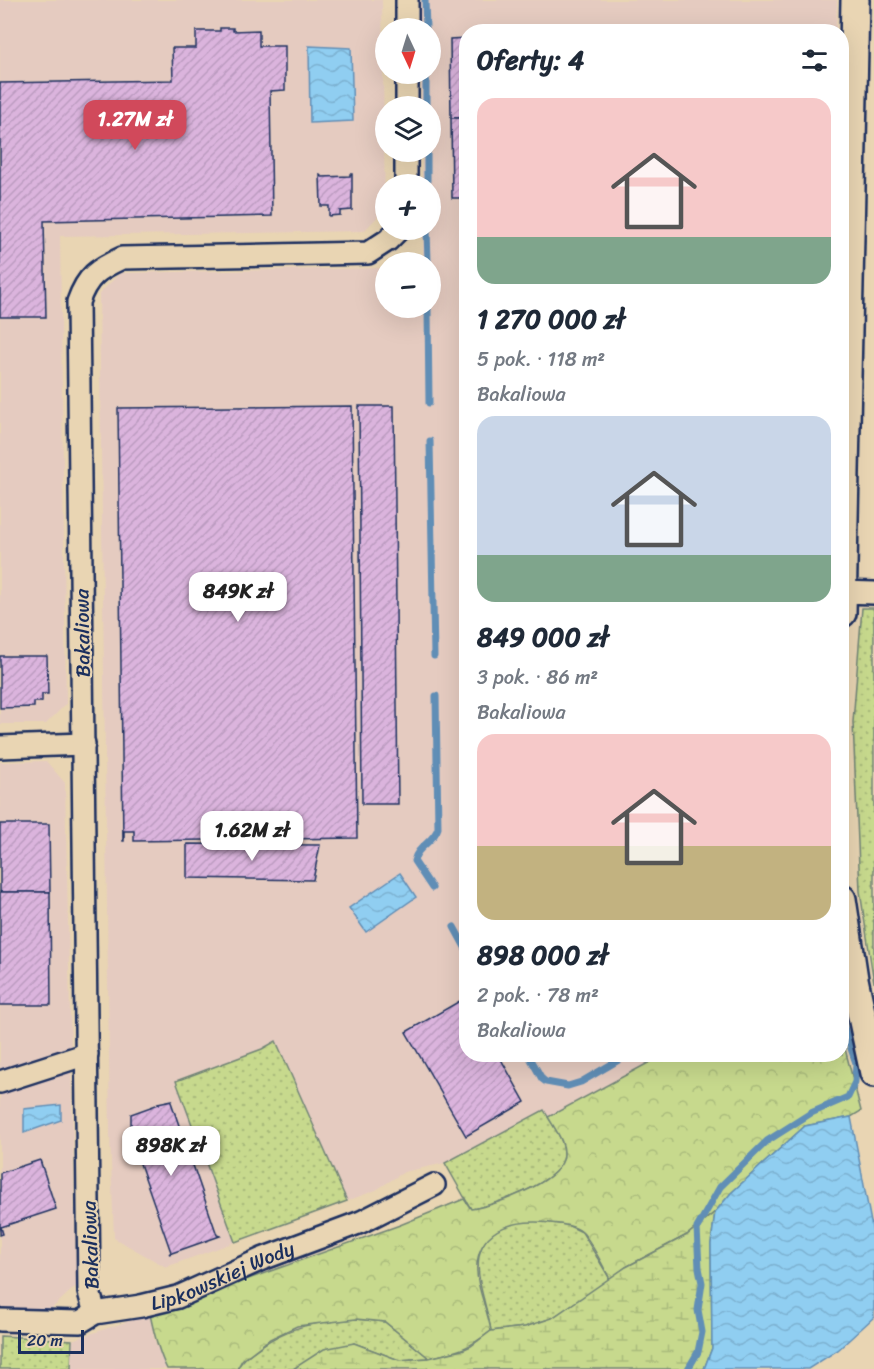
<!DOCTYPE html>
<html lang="pl">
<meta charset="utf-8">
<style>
body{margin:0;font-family:Sriracha,sans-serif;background:#f2f2f3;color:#1f2937;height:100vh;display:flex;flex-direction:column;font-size:22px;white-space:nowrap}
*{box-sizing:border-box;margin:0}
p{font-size:20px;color:#747a83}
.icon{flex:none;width:33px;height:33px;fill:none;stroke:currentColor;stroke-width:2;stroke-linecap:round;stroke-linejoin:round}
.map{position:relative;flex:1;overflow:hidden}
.side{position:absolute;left:459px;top:24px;width:390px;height:1038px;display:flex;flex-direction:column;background:#fff;border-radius:24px;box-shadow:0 6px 24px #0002}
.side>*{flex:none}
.needle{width:39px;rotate:176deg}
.fabs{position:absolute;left:375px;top:18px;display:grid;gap:12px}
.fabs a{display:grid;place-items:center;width:66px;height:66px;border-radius:50%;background:#fff;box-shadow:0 6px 24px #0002;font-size:30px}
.scale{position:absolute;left:18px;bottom:15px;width:66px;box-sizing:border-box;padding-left:6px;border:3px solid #1b2f5e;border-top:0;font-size:16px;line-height:21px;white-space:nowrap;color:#1b2f5e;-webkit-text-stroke:4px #e9d5b3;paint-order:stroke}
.price{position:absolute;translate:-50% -51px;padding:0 14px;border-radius:12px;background:#fff;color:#222;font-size:20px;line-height:39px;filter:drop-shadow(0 2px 3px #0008)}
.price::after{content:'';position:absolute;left:50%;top:36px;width:18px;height:14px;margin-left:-9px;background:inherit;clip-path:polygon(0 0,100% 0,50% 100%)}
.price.selected{background:#d1495b;color:#fff}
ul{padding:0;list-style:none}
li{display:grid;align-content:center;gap:12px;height:318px;padding:0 18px}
li span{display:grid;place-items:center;height:186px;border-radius:18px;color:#555}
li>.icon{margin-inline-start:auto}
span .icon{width:108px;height:108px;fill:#fffc;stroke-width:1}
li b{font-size:26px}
h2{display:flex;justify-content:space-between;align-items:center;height:72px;padding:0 18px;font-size:26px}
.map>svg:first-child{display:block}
.built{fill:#e5cbc0}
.grass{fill:url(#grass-dots);stroke:#718476;stroke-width:1.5}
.forest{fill:url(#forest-crowns);stroke:#718476;stroke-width:1.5}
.wetland{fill:url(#wetland-marsh);stroke:#718476;stroke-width:1.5}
.water{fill:url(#water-waves);stroke:#618eb6;stroke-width:1.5}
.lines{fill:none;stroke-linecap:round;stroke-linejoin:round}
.stream{stroke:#618eb6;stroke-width:7}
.building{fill:url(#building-hatch);stroke:#1b2f5e;stroke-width:1.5}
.minor-casing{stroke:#1b2f5e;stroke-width:26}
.major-casing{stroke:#1b2f5e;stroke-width:32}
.minor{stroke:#e9d5b3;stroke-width:21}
.major{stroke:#e9d5b3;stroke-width:27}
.labels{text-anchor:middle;stroke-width:4.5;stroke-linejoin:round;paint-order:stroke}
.street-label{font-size:20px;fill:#1b2f5e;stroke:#e9d5b3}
</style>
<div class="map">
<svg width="874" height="1369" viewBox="0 0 874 1369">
<defs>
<pattern id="grass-dots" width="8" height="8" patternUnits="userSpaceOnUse" patternTransform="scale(1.5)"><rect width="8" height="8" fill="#c7d98d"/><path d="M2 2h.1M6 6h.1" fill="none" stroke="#aabb7c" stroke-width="1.8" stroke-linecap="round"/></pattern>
<pattern id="forest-crowns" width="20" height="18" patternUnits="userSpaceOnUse" patternTransform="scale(1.5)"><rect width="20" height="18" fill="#c7d98d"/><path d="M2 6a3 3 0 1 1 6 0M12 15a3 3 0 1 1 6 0" fill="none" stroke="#aabb7c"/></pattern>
<pattern id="wetland-marsh" width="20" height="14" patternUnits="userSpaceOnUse" patternTransform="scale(1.5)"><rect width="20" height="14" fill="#c7d98d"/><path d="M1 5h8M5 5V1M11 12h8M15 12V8" fill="none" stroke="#aabb7c"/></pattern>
<pattern id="water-waves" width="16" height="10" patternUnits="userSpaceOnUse" patternTransform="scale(1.5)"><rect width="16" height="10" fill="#90cef1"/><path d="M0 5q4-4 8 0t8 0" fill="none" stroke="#7cb1d1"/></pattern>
<pattern id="building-hatch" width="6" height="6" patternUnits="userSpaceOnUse" patternTransform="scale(1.5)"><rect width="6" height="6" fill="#dbb4dd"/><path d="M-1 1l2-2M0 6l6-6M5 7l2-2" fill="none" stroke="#bb9bc0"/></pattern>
</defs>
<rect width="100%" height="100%" fill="#e9d5b3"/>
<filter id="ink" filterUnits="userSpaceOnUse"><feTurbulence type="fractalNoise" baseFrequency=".0167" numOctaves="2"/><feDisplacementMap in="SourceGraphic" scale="12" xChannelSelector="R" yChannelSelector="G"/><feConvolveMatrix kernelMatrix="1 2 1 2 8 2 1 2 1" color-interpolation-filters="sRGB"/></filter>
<g filter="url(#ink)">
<g class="built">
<path d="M0 0H382L385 209 364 231 60 236 66 704 46 724H0Z"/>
<path d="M420 0H837L836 31 466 32V1054L663 1055 548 1117 544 1110 445 1163 404 1172 376 1190 347 1201 276 1041 262 1049 177 1081 235 1242 166 1267 114 1238 110 1136 99 294 120 273 385 268 386 308H430V262H423V230H430V184H422V152H430V106H421V74H430V28H420Z"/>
<path d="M46 761 65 783 76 1286 50 1310 0 1307V762Z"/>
<path d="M150 1314 154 1339 167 1369H71L72 1340Z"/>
</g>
<g class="grass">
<path d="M862 608H874V983L860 891 853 722Z"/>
<path d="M276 1041 347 1201 235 1242 176 1081 262 1049Z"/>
<path d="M544 1110C552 1124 565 1140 564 1156 562 1182 492 1206 471 1209L445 1163Z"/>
<path d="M530 1220 567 1225 582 1232 610 1279 552 1318 525 1327 491 1331C486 1297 459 1246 503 1227 511 1223 522 1222 530 1220Z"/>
<path d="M356 1319 385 1322 429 1358 399 1360 354 1343 293 1369H237C242 1360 248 1355 257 1349 290 1325 316 1322 356 1319Z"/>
<path d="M0 1336 72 1340 71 1369H0Z"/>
</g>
<path class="forest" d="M842 1037 861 1111 851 1117 805 1126 731 1193 715 1212 687 1235 626 1267 610 1279C604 1268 590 1239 582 1232 574 1225 561 1224 551 1223 520 1219 481 1225 477 1264 475 1286 488 1309 491 1331 466 1350 459 1351 429 1358L385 1322 356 1319 297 1326 270 1339 242 1360 237 1369H167C158 1351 154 1334 150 1314L400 1225 464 1199 471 1209C494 1206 555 1184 563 1160 568 1145 555 1129 548 1117L663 1055 842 1054Z"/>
<path class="wetland" d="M715 1212 711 1244 712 1348 704 1369H293L324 1349 354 1343 399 1360 429 1358 462 1350 471 1346 491 1331 525 1327 552 1318 626 1267 687 1235Z"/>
<g class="water">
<path d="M309 46 351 48 353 121 310 123Z"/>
<path d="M400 873 416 897 366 932 349 908Z"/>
<path d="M61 1105V1120L24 1133V1109Z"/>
<path d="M851 1117 874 1238V1317L838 1350 808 1369H704L712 1348 711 1244 715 1212 731 1193 805 1126Z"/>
</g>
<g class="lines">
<g class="stream">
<path d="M425 0 426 28"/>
<path d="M426 74V106"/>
<path d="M427 152V184"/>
<path d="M427 230 428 262"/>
<path d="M428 308 429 403"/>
<path d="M430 441 434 656"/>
<path d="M432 888 414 861C417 846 434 842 438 828L436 696"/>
<path d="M454 927 466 949"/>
<path d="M528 1054 542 1079 546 1082 568 1086 581 1082 629 1054"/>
<path d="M688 1369 698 1352 702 1332 698 1310 702 1283 699 1268 697 1228 720 1187 767 1141 811 1113 848 1097 855 1082 856 1063 842 1022"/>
</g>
</g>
<g class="building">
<path d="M220 28H233V31L259 30V46H285V90L270 91 272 216 44 221 46 317H0V83L173 80 172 48H196V31H220Z"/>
<path d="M466 38V118H451L450 39Z"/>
<path d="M451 118H466V198H452Z"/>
<path d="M350 174H352V210L340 211V215L329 216V206H321L320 175 322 177 350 176Z"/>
<path d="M352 406 357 838 134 841V831H124V841H123L118 408Z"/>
<path d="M359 406H394L398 804H362Z"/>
<path d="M0 656H47L48 694H42V702H34V707L0 708Z"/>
<path d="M0 824H49L50 892H0Z"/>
<path d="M187 844 320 845 313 880 187 878Z"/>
<path d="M0 892H50L51 1005H0Z"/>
<path d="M465 998 466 1054H498L525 1102 466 1136 406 1032Z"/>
<path d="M172 1100 171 1102 183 1137 186 1136 184 1139 217 1235 220 1236 169 1254 171 1252 137 1155 132 1158 131 1155V1114L159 1104 158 1103Z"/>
<path d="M40 1160 56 1209 1 1227 3 1234 0 1235V1173Z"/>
</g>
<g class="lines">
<defs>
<g id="minor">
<path d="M407 28V0"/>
<path d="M407 106V74"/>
<path d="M406 184V152"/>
<path d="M842 592 874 593"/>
<path d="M0 747 84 744"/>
<path d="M0 1082 87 1054"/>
<path d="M95 1313 89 1292 78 302C87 276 98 269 122 258L368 253 388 240 398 230"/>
<path id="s1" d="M0 1320 80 1322 95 1313 141 1306 178 1297 262 1259 361 1222 434 1185"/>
</g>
<g id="major">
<path d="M842 613 855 0"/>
<path d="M842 899 854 979 874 1073"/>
</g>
</defs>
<use href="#minor" class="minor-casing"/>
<use href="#major" class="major-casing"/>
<use href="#minor" class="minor"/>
<use href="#major" class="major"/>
</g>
</g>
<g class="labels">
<g class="street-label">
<text transform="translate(82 633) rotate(-91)" y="7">Bakaliowa</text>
<text transform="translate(90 1245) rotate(-92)" y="7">Bakaliowa</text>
<text dy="7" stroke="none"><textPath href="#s1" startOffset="231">Lipkowskiej Wody</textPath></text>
</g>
</g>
</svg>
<div class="fabs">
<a><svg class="needle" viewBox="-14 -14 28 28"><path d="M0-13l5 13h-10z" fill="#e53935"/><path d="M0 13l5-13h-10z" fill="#747a83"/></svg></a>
<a><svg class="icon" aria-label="layers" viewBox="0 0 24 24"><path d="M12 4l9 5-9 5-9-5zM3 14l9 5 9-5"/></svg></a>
<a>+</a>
<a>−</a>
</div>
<div class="scale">20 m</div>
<b class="price selected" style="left:135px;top:151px">1.27M zł</b>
<b class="price" style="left:238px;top:623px">849K zł</b>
<b class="price" style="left:252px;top:862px">1.62M zł</b>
<b class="price" style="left:171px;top:1177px">898K zł</b>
<section class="side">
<h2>Oferty: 4<svg class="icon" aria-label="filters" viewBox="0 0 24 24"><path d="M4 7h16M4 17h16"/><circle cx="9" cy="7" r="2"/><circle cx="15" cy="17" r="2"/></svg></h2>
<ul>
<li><span style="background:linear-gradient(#f6c9c9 75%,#7fa58c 0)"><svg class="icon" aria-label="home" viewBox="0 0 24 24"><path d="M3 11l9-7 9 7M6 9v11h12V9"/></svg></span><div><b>1 270 000 zł</b><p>5 pok. · 118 m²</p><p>Bakaliowa</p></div></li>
<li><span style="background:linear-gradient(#c9d6e8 75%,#7fa58c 0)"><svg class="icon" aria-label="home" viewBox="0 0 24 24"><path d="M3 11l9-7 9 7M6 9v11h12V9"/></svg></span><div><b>849 000 zł</b><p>3 pok. · 86 m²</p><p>Bakaliowa</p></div></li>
<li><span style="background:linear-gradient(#f6c9c9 60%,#c2b280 0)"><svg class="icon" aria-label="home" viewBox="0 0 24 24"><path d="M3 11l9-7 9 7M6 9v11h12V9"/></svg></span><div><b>898 000 zł</b><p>2 pok. · 78 m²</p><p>Bakaliowa</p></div></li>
</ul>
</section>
</div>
